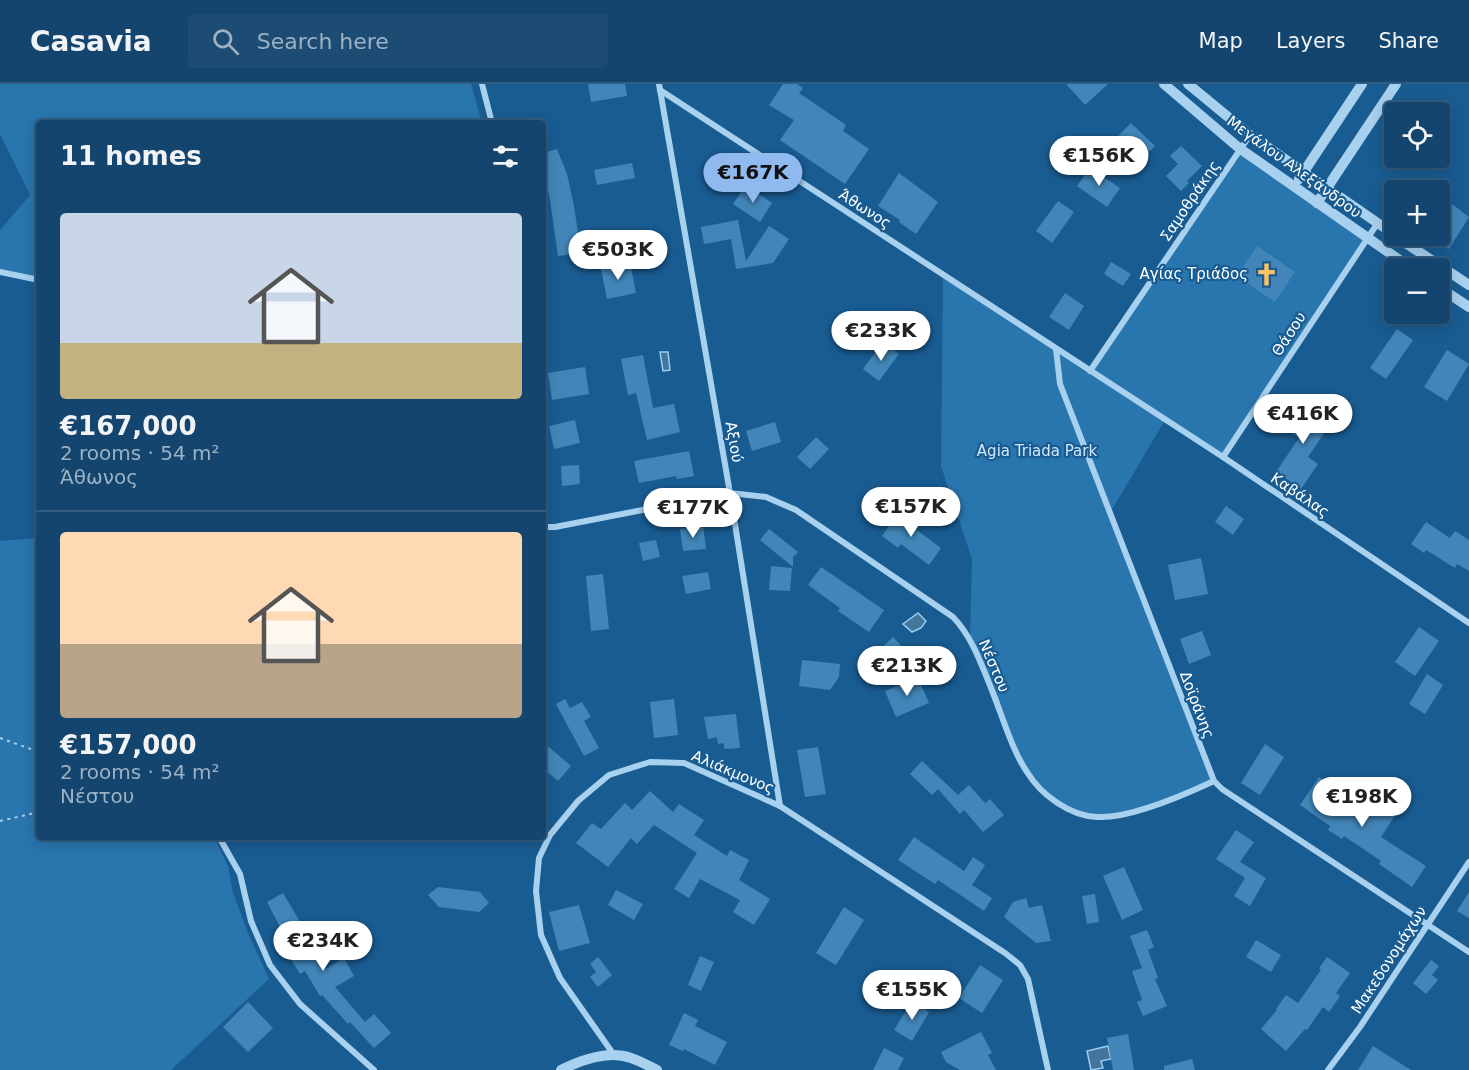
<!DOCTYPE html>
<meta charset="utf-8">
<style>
body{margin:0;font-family:"DejaVu Sans",sans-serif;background:#1c4c73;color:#f1f3f6;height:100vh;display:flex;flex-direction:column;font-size:22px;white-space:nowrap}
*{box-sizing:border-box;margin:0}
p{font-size:20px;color:#9db1c2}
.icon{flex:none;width:33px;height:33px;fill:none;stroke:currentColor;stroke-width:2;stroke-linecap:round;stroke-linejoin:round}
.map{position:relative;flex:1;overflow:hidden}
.sheet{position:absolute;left:36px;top:36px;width:510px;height:720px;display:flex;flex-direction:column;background:#13456e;border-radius:6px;box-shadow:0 3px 15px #0003,0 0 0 2px #325d81}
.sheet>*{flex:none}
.controls{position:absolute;left:1384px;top:18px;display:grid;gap:12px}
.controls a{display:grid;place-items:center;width:66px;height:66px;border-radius:6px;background:#13456e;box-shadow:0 3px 15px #0003,0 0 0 2px #325d81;font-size:30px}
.price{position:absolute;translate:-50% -51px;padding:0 14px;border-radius:21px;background:#fff;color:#222;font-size:20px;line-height:39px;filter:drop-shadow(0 2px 3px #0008)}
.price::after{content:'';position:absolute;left:50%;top:36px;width:18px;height:14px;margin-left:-9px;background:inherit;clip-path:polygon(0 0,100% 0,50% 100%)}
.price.selected{background:#90b9f0;color:#111}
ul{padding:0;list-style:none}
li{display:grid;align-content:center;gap:12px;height:318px;padding:0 24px}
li+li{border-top:2px solid #325d81}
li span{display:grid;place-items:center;height:186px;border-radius:6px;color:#555}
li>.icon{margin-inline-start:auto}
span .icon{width:108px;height:108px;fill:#fffc;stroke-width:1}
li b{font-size:26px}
h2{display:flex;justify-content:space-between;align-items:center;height:72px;padding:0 24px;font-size:26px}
header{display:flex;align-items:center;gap:36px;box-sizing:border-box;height:84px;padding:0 30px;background:#13456e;border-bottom:2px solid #325d81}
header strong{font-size:28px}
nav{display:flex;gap:33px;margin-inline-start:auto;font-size:21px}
.search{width:420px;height:54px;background:#1c4c73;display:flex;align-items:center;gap:15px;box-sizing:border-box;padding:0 21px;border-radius:6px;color:#9db1c2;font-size:22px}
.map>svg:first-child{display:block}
.green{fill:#2975ae}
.water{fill:#44759a;stroke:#9bcef2;stroke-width:1.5}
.building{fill:#4286b9}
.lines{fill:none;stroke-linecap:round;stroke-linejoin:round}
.path{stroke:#a8d1ef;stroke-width:2;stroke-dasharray:3 4.5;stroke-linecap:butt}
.minor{stroke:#a8d1ef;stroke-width:6}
.tertiary{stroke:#a8d1ef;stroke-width:10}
.labels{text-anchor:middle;stroke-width:4.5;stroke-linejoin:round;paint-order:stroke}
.street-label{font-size:15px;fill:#fff;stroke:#195c92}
.poi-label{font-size:15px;fill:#fff;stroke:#195c92;text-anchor:end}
.park-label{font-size:15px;fill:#cfe8fb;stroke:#195c92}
</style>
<header>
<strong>Casavia</strong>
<div class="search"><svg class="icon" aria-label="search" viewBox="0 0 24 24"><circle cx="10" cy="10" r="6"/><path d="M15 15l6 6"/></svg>Search here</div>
<nav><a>Map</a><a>Layers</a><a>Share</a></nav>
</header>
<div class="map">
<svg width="1469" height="986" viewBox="0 0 1469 986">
<rect width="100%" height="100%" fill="#195c92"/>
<g class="green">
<path d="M0 0H471L482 39H39V199L0 185V146L30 111 0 50Z"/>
<path d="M1239 64 1367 154 1223 373 1165 336 1110 429 1214 697 1153 722 1095 733 1057 718 1028 691 970 554 972 475 941 382 943 191 1090 287Z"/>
<path d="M39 454V753H214L228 782 233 809 248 849 269 895 171 986H0V457Z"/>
</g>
<g class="water">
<path d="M660 268H668L670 286 663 287Z"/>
<path d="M918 529 926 537 921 544 912 548 903 540Z"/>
<path d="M1108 962 1111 975 1101 977 1103 984 1091 986 1087 967Z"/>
</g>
<g class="building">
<path d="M588 0H625L627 12 591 18Z"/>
<path d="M783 0H797L803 4 799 9 846 41 843 47 869 65 845 100 780 56 794 36 769 21Z"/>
<path d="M1066 0H1108L1085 21Z"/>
<path d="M1131 39 1155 62 1133 84 1109 61Z"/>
<path d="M1181 62 1202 82 1187 97 1189 99 1181 107 1166 92 1178 80 1170 72Z"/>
<path d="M557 65 567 90 574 122 581 169 558 172 549 109 543 110V69Z"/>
<path d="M632 79 635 94 597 101 594 86Z"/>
<path d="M1090 84 1120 104 1107 123 1077 102Z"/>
<path d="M899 89 938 118 916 150 899 138 900 136 878 122Z"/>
<path d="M746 101 772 119 760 138 733 120Z"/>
<path d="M1058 117 1074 128 1052 159 1036 147Z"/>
<path d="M1452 120 1469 133 1449 165 1428 152H1440V138Z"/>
<path d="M738 136 746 177 769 142 789 155 773 179 736 185 731 155 704 160 701 143Z"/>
<path d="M1257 162 1295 188 1275 218 1237 192Z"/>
<path d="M1111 178 1131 190 1123 202 1104 190Z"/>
<path d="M630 179 636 209 607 215 601 185Z"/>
<path d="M1065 209 1084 222 1069 246 1049 233Z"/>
<path d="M1397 245 1413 256 1386 295 1370 284Z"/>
<path d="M883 258 899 270 879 297 863 285Z"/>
<path d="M1447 266 1469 280 1447 317 1424 303Z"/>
<path d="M643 271 653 324 674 320 680 348 647 356 636 309 628 311 621 275Z"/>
<path d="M585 283 589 310 552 316 548 289Z"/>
<path d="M1301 318 1331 339 1308 373 1318 380 1301 405 1276 388 1299 354 1283 343Z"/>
<path d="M575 336 580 359 554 365 549 342Z"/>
<path d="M775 338 781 358 752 367 746 347Z"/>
<path d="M816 353 829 365 810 385 797 373Z"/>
<path d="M689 367 694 392 677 395 676 392 639 399 634 377Z"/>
<path d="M579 381 580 400 562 402 561 382Z"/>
<path d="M1226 422 1244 435 1233 451 1215 438Z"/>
<path d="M900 427 917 439 910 441 941 464 929 481 901 460 898 464 882 452Z"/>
<path d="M1426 438 1450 454 1455 447 1469 456V487L1457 480 1455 484 1426 466 1424 469 1411 460Z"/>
<path d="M703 442 706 465 683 467 680 445Z"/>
<path d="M769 445 798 468 793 473V483L760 456Z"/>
<path d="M656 456 660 473 643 477 639 459Z"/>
<path d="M1201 474 1208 510 1175 516 1168 481Z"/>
<path d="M771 482 792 484 790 507 769 506Z"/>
<path d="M821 483 884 526 869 548 838 527 840 524 808 501Z"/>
<path d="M708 488 711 505 686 510 682 492Z"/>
<path d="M603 490 609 545 591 547 586 492Z"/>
<path d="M1419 543 1439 557 1415 592 1395 578Z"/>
<path d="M1202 547 1211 571 1189 580 1180 555Z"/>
<path d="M893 553 910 571 886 595 868 577Z"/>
<path d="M802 576 840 580 839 593 830 606 799 602Z"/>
<path d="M1427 590 1443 601 1425 630 1409 620Z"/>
<path d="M918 594 929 619 896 633 885 607Z"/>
<path d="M565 615 570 624 582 618 591 633 584 637 599 664 584 672 556 620Z"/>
<path d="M674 615 678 651 654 654 650 618Z"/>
<path d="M736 630 740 664 724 665V659L718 660 717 653 708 655 704 633Z"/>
<path d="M543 658 571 682 558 697 543 684Z"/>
<path d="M1265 660 1284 673 1260 711 1241 699Z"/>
<path d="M818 663 826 710 805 713 797 666Z"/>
<path d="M922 677 958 711 969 701 985 719 990 715 1004 731 983 748 964 726 960 730 938 705 932 711 910 690Z"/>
<path d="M1319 693 1349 713 1350 710 1373 725 1377 718 1396 730 1381 753 1426 782 1412 803 1379 780 1381 777 1344 752 1342 755 1328 746 1330 742 1300 721Z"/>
<path d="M650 707 673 728 679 720 704 736 694 751 727 772 730 766 749 776 739 796 770 815 754 841 733 828 740 816 700 795 689 814 674 805 697 769 654 741 637 760 631 754 608 783 576 759 592 739 601 745 625 719 632 726Z"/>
<path d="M1236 746 1254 758 1240 778 1266 794 1250 822 1234 812 1245 794 1216 775Z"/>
<path d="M914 753 964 787 973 773 985 781 972 801 992 814 984 827 938 796 935 800 898 776Z"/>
<path d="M1124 783 1143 826 1122 836 1103 792Z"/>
<path d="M438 803 480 808 489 819 479 828 439 823 428 811Z"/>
<path d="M616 806 643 820 634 836 608 821Z"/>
<path d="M1469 808V834L1457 827Z"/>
<path d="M283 809 306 848 304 850 326 885 344 874 354 892 335 903 365 938 374 930 391 949 374 964 350 938 348 940 322 911 320 912 305 887 300 890 292 877 297 874 279 847 281 845 267 818Z"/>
<path d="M1095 810 1099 838 1087 840 1082 812Z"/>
<path d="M1026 814 1029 824 1042 821 1051 857 1036 859 1004 833 1013 818Z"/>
<path d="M579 821 590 859 559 867 549 828Z"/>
<path d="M844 823 864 836 836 881 816 869Z"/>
<path d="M1147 846 1154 863 1148 866 1158 894 1155 895 1167 922 1143 932 1137 918 1142 916 1132 887 1142 884 1130 852Z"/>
<path d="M1256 856 1281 871 1271 888 1246 873Z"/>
<path d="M700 872 714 878 701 907 688 901Z"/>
<path d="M598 873 612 891 598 903 590 893 596 888 590 880Z"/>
<path d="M1327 873 1350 889 1336 909 1340 912 1329 928 1323 923 1307 946 1305 945 1286 967 1261 945 1277 926 1276 925 1286 911 1298 919 1321 886 1319 884Z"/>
<path d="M1431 876 1439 882 1432 891 1438 896 1426 910 1413 899Z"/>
<path d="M980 881 1003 896 982 929 959 914Z"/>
<path d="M912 917 929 928 912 957 894 946Z"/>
<path d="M248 918 273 944 248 968 223 943Z"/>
<path d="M684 929 698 936 695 942 727 958 715 981 684 965 683 967 669 961Z"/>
<path d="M981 948 992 969 988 971 996 986H960L946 978 941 968Z"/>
<path d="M1128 950 1134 986H1113L1107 954Z"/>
<path d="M1373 962 1411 986H1358Z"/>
<path d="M884 964 904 974 898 986H873Z"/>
<path d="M1192 975 1195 986H1164V982Z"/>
</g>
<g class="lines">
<g class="path">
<path d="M0 654 39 668"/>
<path d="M0 737 39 728"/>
</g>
<g class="minor">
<path d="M482 0 492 39"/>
<path d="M659 0 730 409 780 722"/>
<path d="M660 6 1223 373 1469 539"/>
<path d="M0 188 39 196"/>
<path d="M1056 265 1060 300 1214 697 1222 705 1469 868"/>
<path d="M1090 287 1250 51"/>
<path d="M1223 373 1377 140"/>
<path d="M543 443H555L730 409 766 413 796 426 953 533C973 554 982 582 993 609 1003 634 1012 666 1027 688 1041 711 1070 732 1097 733 1130 735 1184 711 1214 697"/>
<path d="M219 753 240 790 251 837 270 881 300 920 374 986"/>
<path d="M614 971 560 894 541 851 536 807 539 774 550 751 578 717 609 691 650 678 684 679 780 722 1005 869 1020 881 1028 895 1048 986"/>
<path d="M1328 986 1360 943 1469 778"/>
</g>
<g class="tertiary">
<path d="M1164 0 1239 64 1411 184"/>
<path d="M1188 0 1250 51 1395 151"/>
<path d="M1299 95 1362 0"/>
<path d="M1317 119 1396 0"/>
<path d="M1395 152 1469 201"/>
<path d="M1440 204 1469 223"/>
<path d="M561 986C581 976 609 966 631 974 640 977 649 982 657 986"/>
</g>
</g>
<defs>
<symbol id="church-bare" viewBox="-9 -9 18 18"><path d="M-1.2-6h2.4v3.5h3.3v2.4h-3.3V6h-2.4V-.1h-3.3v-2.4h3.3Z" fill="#ffc066" stroke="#195c92" stroke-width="2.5" paint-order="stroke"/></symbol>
</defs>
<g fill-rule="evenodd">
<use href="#church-bare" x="1250" y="174" width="33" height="33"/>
</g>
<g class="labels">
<g class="street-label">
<text transform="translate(1294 83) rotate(36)" y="5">Μεγάλου Αλεξάνδρου</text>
<text transform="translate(1190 117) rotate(-56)" y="5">Σαμοθράκης</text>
<text transform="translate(865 125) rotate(33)" y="5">Άθωνος</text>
<text transform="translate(1289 250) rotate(-57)" y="5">Θάσου</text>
<text transform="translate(734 358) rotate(80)" y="5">Αξιού</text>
<text transform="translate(1300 411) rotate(34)" y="5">Καβάλας</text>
<text transform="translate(994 582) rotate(67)" y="5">Νέστου</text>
<text transform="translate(1197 621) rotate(69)" y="5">Δοϊράνης</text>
<text transform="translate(733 688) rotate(23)" y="5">Αλιάκμονος</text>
<text transform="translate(1389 876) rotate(-57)" y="5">Μακεδονομάχων</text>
</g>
<g class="poi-label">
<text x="1248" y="195">Αγίας Τριάδος</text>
</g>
<g class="park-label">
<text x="1037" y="372">Agia Triada Park</text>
</g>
</g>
</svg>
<div class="controls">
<a><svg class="icon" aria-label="locate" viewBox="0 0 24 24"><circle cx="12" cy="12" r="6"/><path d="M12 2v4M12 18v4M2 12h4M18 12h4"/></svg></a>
<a>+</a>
<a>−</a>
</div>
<b class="price" style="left:1099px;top:103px">€156K</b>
<b class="price selected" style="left:753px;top:120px">€167K</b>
<b class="price" style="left:618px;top:197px">€503K</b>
<b class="price" style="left:881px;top:278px">€233K</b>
<b class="price" style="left:1303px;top:361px">€416K</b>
<b class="price" style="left:911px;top:454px">€157K</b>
<b class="price" style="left:693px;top:455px">€177K</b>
<b class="price" style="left:907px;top:613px">€213K</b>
<b class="price" style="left:1362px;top:744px">€198K</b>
<b class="price" style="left:323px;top:888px">€234K</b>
<b class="price" style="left:912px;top:937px">€155K</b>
<section class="sheet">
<h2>11 homes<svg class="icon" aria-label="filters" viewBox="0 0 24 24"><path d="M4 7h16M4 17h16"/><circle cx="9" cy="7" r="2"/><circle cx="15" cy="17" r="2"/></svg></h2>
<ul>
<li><span style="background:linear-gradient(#c9d6e8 70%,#c2b280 0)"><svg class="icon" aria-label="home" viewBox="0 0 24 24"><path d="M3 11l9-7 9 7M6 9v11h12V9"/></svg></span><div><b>€167,000</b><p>2 rooms · 54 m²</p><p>Άθωνος</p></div></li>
<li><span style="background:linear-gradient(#ffd9b3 60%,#b9a48a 0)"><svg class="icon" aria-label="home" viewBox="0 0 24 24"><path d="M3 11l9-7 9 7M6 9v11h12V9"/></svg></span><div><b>€157,000</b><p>2 rooms · 54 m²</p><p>Νέστου</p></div></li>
</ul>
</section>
</div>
